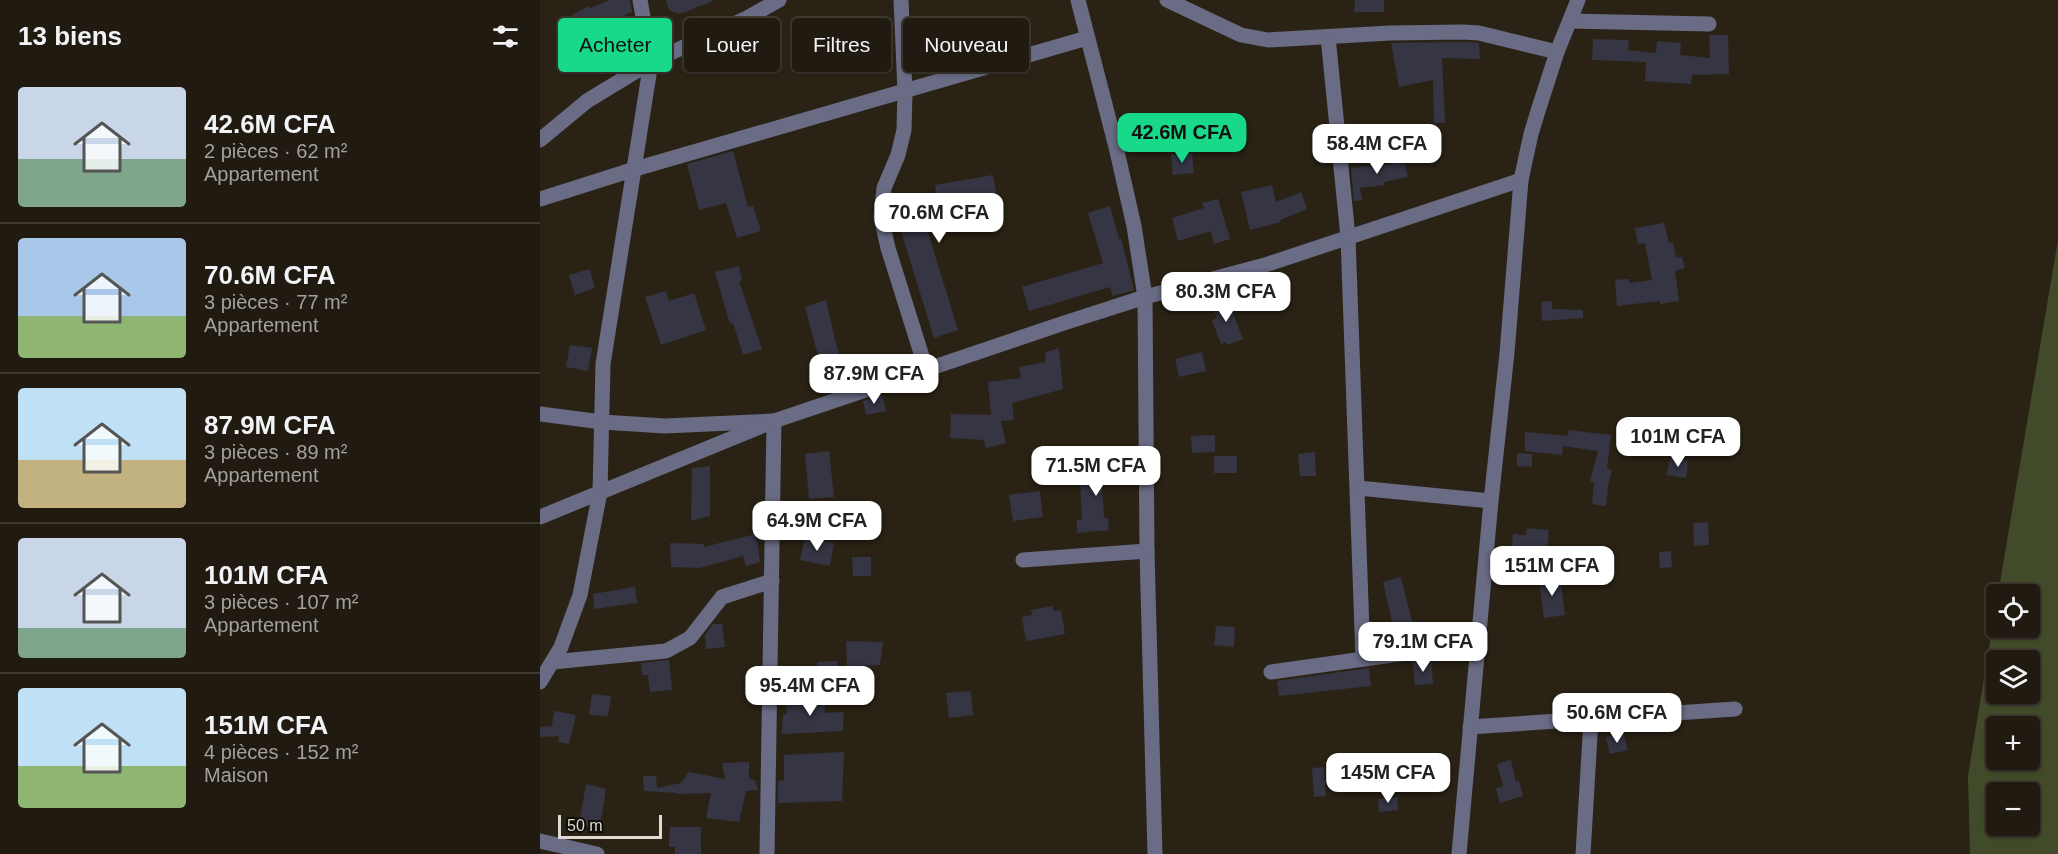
<!DOCTYPE html>
<html lang="fr">
<meta charset="utf-8">
<style>
body{margin:0;font-family:Arial,sans-serif;background:#282319;color:#f1f3f6;height:100vh;display:flex;flex-direction:column;font-size:22px;white-space:nowrap}
*{box-sizing:border-box;margin:0}
p{font-size:20px;color:#a2a19f}
.icon{flex:none;width:33px;height:33px;fill:none;stroke:currentColor;stroke-width:2;stroke-linecap:round;stroke-linejoin:round}
.map{position:relative;flex:1;overflow:hidden}
.details{display:flex;flex-direction:column;background:#201a10;width:540px}
.details>*{flex:none}
.hud{position:absolute;left:18px;top:18px;width:570px;height:54px;display:flex;gap:12px}
.fabs{position:absolute;left:1446px;top:584px;display:grid;gap:12px}
.fabs a{display:grid;place-items:center;width:54px;height:54px;border-radius:6px;background:#201a10;box-shadow:0 2px 4px #0004,0 0 0 2px #3d3830;font-size:30px}
.scale{position:absolute;left:18px;bottom:15px;width:104px;box-sizing:border-box;padding-left:6px;border:3px solid #dedad1;border-top:0;font-size:16px;line-height:21px;white-space:nowrap;color:#dedad1;-webkit-text-stroke:4px #100d07;paint-order:stroke}
.price{position:absolute;translate:-50% -51px;padding:0 14px;border-radius:12px;background:#fff;color:#222;font-size:20px;line-height:39px;filter:drop-shadow(0 2px 3px #0008)}
.price::after{content:'';position:absolute;left:50%;top:36px;width:18px;height:14px;margin-left:-9px;background:inherit;clip-path:polygon(0 0,100% 0,50% 100%)}
.price.selected{background:#18d989;color:#111}
ul{padding:0;list-style:none}
li{display:flex;align-items:center;gap:18px;height:150px;padding:0 18px}
li+li{border-top:2px solid #3d3830}
li span{display:grid;place-items:center;flex:none;width:168px;height:120px;border-radius:6px;color:#555}
li>.icon{margin-inline-start:auto}
span .icon{width:72px;height:72px;fill:#fffc;stroke-width:1}
li b{font-size:26px}
h2{display:flex;justify-content:space-between;align-items:center;height:72px;padding:0 18px;font-size:26px}
.tag{padding:0 21px;border-radius:6px;background:#201a10;box-shadow:0 2px 4px #0004,0 0 0 2px #3d3830;font-size:21px;line-height:54px}
.tag.selected{background:#18d989;color:#111}
main{display:flex;flex:1;min-height:0}
.map>svg:first-child{display:block}
.green{fill:#414b29;fill-rule:evenodd}
.building{fill:#353544}
.lines{fill:none;stroke-linecap:round;stroke-linejoin:round}
.minor{stroke:#696c84;stroke-width:15}
</style>
<main>
<section class="details">
<h2>13 biens<svg class="icon" aria-label="filters" viewBox="0 0 24 24"><path d="M4 7h16M4 17h16"/><circle cx="9" cy="7" r="2"/><circle cx="15" cy="17" r="2"/></svg></h2>
<ul>
<li><span style="background:linear-gradient(#c9d6e8 60%,#7fa58c 0)"><svg class="icon" aria-label="home" viewBox="0 0 24 24"><path d="M3 11l9-7 9 7M6 9v11h12V9"/></svg></span><div><b>42.6M CFA</b><p>2 pièces · 62 m²</p><p>Appartement</p></div></li>
<li><span style="background:linear-gradient(#a9c7e8 65%,#8fb573 0)"><svg class="icon" aria-label="home" viewBox="0 0 24 24"><path d="M3 11l9-7 9 7M6 9v11h12V9"/></svg></span><div><b>70.6M CFA</b><p>3 pièces · 77 m²</p><p>Appartement</p></div></li>
<li><span style="background:linear-gradient(#bfe0f5 60%,#c2b280 0)"><svg class="icon" aria-label="home" viewBox="0 0 24 24"><path d="M3 11l9-7 9 7M6 9v11h12V9"/></svg></span><div><b>87.9M CFA</b><p>3 pièces · 89 m²</p><p>Appartement</p></div></li>
<li><span style="background:linear-gradient(#c9d6e8 75%,#7fa58c 0)"><svg class="icon" aria-label="home" viewBox="0 0 24 24"><path d="M3 11l9-7 9 7M6 9v11h12V9"/></svg></span><div><b>101M CFA</b><p>3 pièces · 107 m²</p><p>Appartement</p></div></li>
<li><span style="background:linear-gradient(#bfe0f5 65%,#8fb573 0)"><svg class="icon" aria-label="home" viewBox="0 0 24 24"><path d="M3 11l9-7 9 7M6 9v11h12V9"/></svg></span><div><b>151M CFA</b><p>4 pièces · 152 m²</p><p>Maison</p></div></li>
</ul>
</section>
<div class="map">
<svg width="1518" height="854" viewBox="0 0 1518 854">
<rect width="100%" height="100%" fill="#2a2315"/>
<path class="green" d="M1518 240V854H1430L1428 776 1456 605V627H1490V594H1458ZM1456 660H1490V693H1456ZM1456 726H1490V759H1456ZM1456 792H1490V825H1456Z"/>
<g class="building">
<path d="M70 0H90L92 12 60 26 61 29 44 37 32 15 49 6 50 8Z"/>
<path d="M126 0H173V1L140 14 129 10Z"/>
<path d="M815 0H844V12H814Z"/>
<path d="M1169 35H1188L1189 74 1152 75 1151 84 1105 81 1106 62 1052 60 1053 39 1089 40 1088 50 1116 53 1117 41 1141 43 1140 55 1170 58Z"/>
<path d="M923 42 939 43 940 59 902 58 905 123H894L893 80 859 87 851 43Z"/>
<path d="M323 45 324 57 277 58V47Z"/>
<path d="M193 151 208 207 213 206 221 231 197 238 186 203 159 210 147 164Z"/>
<path d="M652 153 654 173 633 175 631 155Z"/>
<path d="M863 155 868 177 844 182V185L820 188 822 200 814 201 811 168 852 164 850 158Z"/>
<path d="M453 175 458 203 383 216 418 330 394 338 355 212 397 199 395 185Z"/>
<path d="M732 185 736 202 761 192 767 209 740 220 741 222 710 230 701 192Z"/>
<path d="M678 199 690 239 674 244 671 231 638 241 632 218 664 208 662 203Z"/>
<path d="M570 206 579 239 581 238 594 290 573 296 570 287 489 311 482 287 563 263 548 213Z"/>
<path d="M1124 223 1129 243 1133 242 1136 258 1142 257 1145 268 1135 271 1139 301 1120 304V301L1077 306 1075 280 1089 279V283L1112 280 1105 243 1098 244 1095 228Z"/>
<path d="M199 266 202 281H199L222 349 203 355 193 323 190 324 175 272Z"/>
<path d="M50 269 55 288 35 295 29 275Z"/>
<path d="M126 291 129 301 154 293 166 330 121 345 105 297Z"/>
<path d="M687 298 703 339 687 345 686 342 681 344 672 320 677 318 671 304Z"/>
<path d="M286 300 295 340 303 366 285 372 278 351 277 352 265 307Z"/>
<path d="M1012 301V309L1043 310V318L1002 321 1001 302Z"/>
<path d="M30 345 52 348 48 371 26 367Z"/>
<path d="M519 348 523 389 472 403 474 420 461 421 466 443 446 448 444 440 410 438 411 414 451 415 448 382 481 378 479 367 505 362 506 352Z"/>
<path d="M662 352 666 371 639 377 635 359Z"/>
<path d="M342 395 346 411 326 415 323 401Z"/>
<path d="M1029 430 1071 435 1067 468 1072 470 1068 486 1066 506 1052 504 1054 482 1050 481 1058 451 1023 446 1022 455 985 451V432L1028 436Z"/>
<path d="M675 435V452L652 453 651 436Z"/>
<path d="M289 451 294 497 269 499 265 454Z"/>
<path d="M775 452 776 476H760L758 454Z"/>
<path d="M977 453 992 454V467L977 466Z"/>
<rect x="674" y="456" width="23" height="17"/>
<path d="M563 457H577L578 482H562L564 518H568L569 530 537 533V520H542L540 482H552L551 468 563 467Z"/>
<path d="M1130 458 1148 461 1146 478 1127 475Z"/>
<path d="M170 466V516L151 521 152 468Z"/>
<path d="M500 491 503 517 473 521 469 495Z"/>
<path d="M1168 522 1169 545 1154 546 1153 523Z"/>
<path d="M987 528 1009 530 1007 550 972 546 973 534 986 535Z"/>
<path d="M216 534 220 562 206 566 203 556 160 568 131 567 130 543 164 544V547Z"/>
<path d="M265 537 294 543 290 566 260 560Z"/>
<path d="M1131 551 1132 567 1120 568 1119 552Z"/>
<path d="M312 557H331V576H313Z"/>
<path d="M1020 576 1025 615 1004 618 999 578Z"/>
<path d="M861 577 873 625 854 630 843 582Z"/>
<path d="M95 587 97 603 54 609 53 594Z"/>
<path d="M513 606V611L521 610 525 634 486 641 482 617 492 615 491 610Z"/>
<path d="M173 624H182L185 647 166 649 165 635Z"/>
<path d="M676 626 695 627 694 647 674 645Z"/>
<path d="M306 641 343 642 340 665 307 666Z"/>
<path d="M129 660 132 690 110 692 108 675H102L101 663Z"/>
<path d="M891 660 893 684 875 685 873 662Z"/>
<path d="M297 661 298 682H277V662Z"/>
<path d="M829 668 831 686 739 696 737 681Z"/>
<path d="M431 691 433 715 409 718 406 693Z"/>
<path d="M52 694 71 696 68 716 49 715Z"/>
<path d="M284 695 285 713 304 712 303 731 242 734 243 714H247L246 698Z"/>
<path d="M14 711 36 715 29 744 18 742 19 736 0 737V727L12 726Z"/>
<path d="M1083 733 1088 750 1070 754 1066 737Z"/>
<path d="M304 752 302 801 238 803V781L244 780V755Z"/>
<path d="M971 760 976 782 979 781 983 796 960 803 956 788 963 786 957 764Z"/>
<path d="M209 762V779L215 780 218 790 206 791 199 822 166 818 171 793 137 794V793L104 791 103 776H116L117 788 141 783 149 772 185 779 182 763Z"/>
<path d="M784 767 786 796 774 797 772 768Z"/>
<path d="M46 784 66 789 60 828 39 824Z"/>
<path d="M857 797 858 810 839 812 838 799Z"/>
<path d="M130 827H161V854H135V847H129Z"/>
</g>
<g class="lines">
<g class="minor">
<path d="M361 0 365 91 364 130 358 155 344 188 341 217 348 248 386 369"/>
<path d="M538 0 576 147 594 226 605 297 607 551 615 854"/>
<path d="M627 0 701 35 728 40 850 33 923 32 939 33 1017 52"/>
<path d="M1030 21 1169 24"/>
<path d="M788 37 808 237 823 659"/>
<path d="M0 140 47 101 111 62 207 18 239 0"/>
<path d="M0 199 95 169 547 38"/>
<path d="M0 414 62 422 125 426 234 421 227 854"/>
<path d="M818 488 951 501"/>
<path d="M0 517 234 421 524 323 605 297 725 265 981 180"/>
<path d="M483 560 607 551"/>
<path d="M12 662 126 651 150 638 182 597 232 581"/>
<path d="M731 672 938 643"/>
<path d="M0 682 21 647 40 595 60 492 63 364 111 62 100 0"/>
<path d="M930 727 1195 709"/>
<path d="M0 841 57 854"/>
<path d="M919 854 951 501 967 353 981 180 991 134 998 111 1017 52 1038 0"/>
<path d="M1043 854 1051 719"/>
</g>
</g>
</svg>
<div class="fabs">
<a><svg class="icon" aria-label="locate" viewBox="0 0 24 24"><circle cx="12" cy="12" r="6"/><path d="M12 2v4M12 18v4M2 12h4M18 12h4"/></svg></a>
<a><svg class="icon" aria-label="layers" viewBox="0 0 24 24"><path d="M12 4l9 5-9 5-9-5zM3 14l9 5 9-5"/></svg></a>
<a>+</a>
<a>−</a>
</div>
<div class="scale">50 m</div>
<b class="price selected" style="left:642px;top:164px">42.6M CFA</b>
<b class="price" style="left:837px;top:175px">58.4M CFA</b>
<b class="price" style="left:399px;top:244px">70.6M CFA</b>
<b class="price" style="left:686px;top:323px">80.3M CFA</b>
<b class="price" style="left:334px;top:405px">87.9M CFA</b>
<b class="price" style="left:1138px;top:468px">101M CFA</b>
<b class="price" style="left:556px;top:497px">71.5M CFA</b>
<b class="price" style="left:277px;top:552px">64.9M CFA</b>
<b class="price" style="left:1012px;top:597px">151M CFA</b>
<b class="price" style="left:883px;top:673px">79.1M CFA</b>
<b class="price" style="left:270px;top:717px">95.4M CFA</b>
<b class="price" style="left:1077px;top:744px">50.6M CFA</b>
<b class="price" style="left:848px;top:804px">145M CFA</b>
<div class="hud">
<a class="tag selected">Acheter</a>
<a class="tag">Louer</a>
<a class="tag">Filtres</a>
<a class="tag">Nouveau</a>
</div>
</div>
</main>
